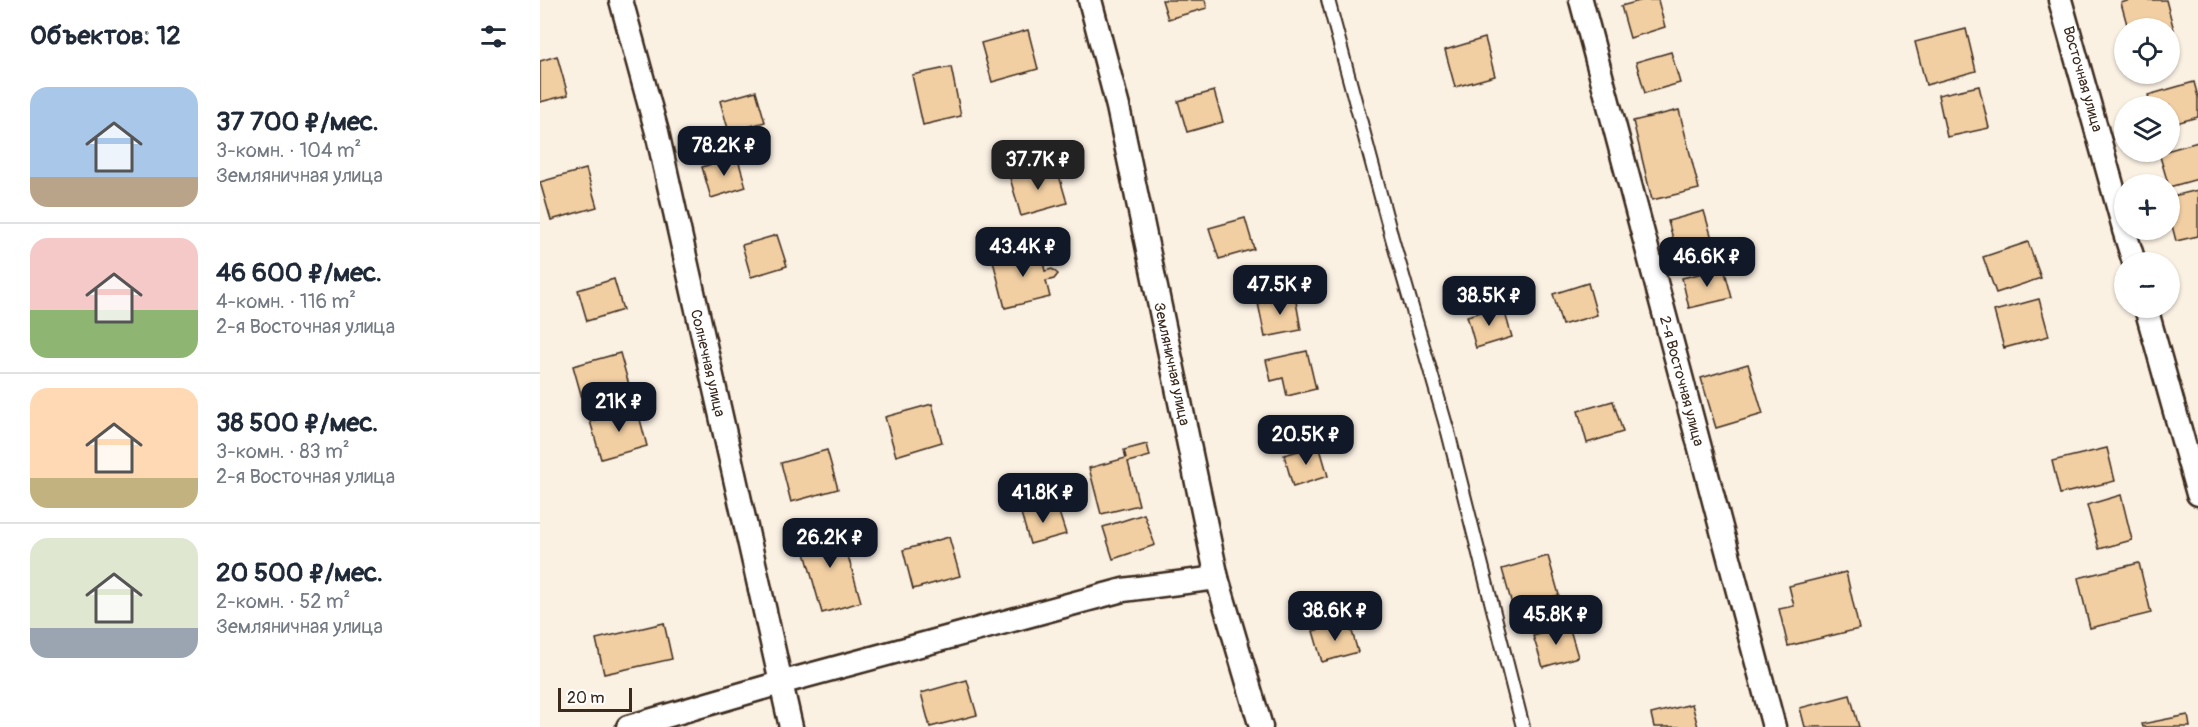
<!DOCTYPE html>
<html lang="ru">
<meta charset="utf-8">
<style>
body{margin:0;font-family:Pangolin,sans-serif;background:#f2f2f3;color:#1f2937;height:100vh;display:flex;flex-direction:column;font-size:22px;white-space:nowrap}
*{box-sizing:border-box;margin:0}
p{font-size:20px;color:#747a83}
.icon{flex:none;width:33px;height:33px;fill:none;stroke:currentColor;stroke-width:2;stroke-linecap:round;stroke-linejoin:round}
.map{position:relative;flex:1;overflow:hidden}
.drawer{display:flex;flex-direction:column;background:#fff;width:540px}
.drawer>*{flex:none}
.controls{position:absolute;left:1574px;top:18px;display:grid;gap:12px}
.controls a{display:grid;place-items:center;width:66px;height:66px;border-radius:50%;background:#fff;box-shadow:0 2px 4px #0004;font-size:30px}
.scale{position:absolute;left:18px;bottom:15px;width:74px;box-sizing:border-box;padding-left:6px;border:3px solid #3b2a1e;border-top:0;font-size:16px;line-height:21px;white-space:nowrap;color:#3b2a1e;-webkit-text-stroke:4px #fff;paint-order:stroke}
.price{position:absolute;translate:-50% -51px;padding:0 14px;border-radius:12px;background:#111827;color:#fff;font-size:20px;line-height:39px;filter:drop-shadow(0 2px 3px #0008)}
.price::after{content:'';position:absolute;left:50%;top:36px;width:18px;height:14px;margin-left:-9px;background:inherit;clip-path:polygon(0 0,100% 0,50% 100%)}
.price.active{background:#222;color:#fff}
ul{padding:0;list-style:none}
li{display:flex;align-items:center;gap:18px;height:150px;padding:0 30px}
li+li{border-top:2px solid #e0e1e3}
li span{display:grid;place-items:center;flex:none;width:168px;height:120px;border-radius:18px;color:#555}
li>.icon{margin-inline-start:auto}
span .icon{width:72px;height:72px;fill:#fffc;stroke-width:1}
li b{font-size:26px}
h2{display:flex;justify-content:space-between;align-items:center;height:72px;padding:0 30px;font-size:26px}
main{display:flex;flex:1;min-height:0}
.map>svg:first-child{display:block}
.building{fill:#f2cfa3;stroke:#3b2a1e;stroke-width:1.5}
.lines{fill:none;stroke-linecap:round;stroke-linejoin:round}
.lane-casing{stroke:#3b2a1e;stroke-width:16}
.street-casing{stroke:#3b2a1e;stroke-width:27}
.lane{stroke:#fff;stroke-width:12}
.street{stroke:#fff;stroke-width:22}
.labels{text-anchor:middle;stroke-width:4.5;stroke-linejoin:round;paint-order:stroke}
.street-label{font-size:15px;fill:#3b2a1e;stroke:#fff}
</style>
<main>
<section class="drawer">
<h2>Объектов: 12<svg class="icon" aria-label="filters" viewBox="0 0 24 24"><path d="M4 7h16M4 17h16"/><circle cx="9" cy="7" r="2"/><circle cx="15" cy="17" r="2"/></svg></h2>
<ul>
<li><span style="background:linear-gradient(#a9c7e8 75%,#b9a48a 0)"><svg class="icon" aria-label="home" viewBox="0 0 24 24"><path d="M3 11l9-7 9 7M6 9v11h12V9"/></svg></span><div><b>37 700 ₽/мес.</b><p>3-комн. · 104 m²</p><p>Земляничная улица</p></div></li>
<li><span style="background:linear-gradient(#f6c9c9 60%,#8fb573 0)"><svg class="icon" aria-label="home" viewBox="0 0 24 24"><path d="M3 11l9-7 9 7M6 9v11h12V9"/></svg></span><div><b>46 600 ₽/мес.</b><p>4-комн. · 116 m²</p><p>2-я Восточная улица</p></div></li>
<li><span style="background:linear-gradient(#ffd9b3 75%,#c2b280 0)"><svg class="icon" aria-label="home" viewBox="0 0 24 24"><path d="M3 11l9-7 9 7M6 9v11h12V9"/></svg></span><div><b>38 500 ₽/мес.</b><p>3-комн. · 83 m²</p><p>2-я Восточная улица</p></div></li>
<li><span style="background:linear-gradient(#dfe7d0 75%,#9aa5b1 0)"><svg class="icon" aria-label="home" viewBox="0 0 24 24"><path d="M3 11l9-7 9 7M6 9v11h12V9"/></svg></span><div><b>20 500 ₽/мес.</b><p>2-комн. · 52 m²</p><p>Земляничная улица</p></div></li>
</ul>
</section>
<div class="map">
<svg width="1658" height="727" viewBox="0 0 1658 727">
<rect width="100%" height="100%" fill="#fbf1e3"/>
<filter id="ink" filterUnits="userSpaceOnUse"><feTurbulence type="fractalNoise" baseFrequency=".0167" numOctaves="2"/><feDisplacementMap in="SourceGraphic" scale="12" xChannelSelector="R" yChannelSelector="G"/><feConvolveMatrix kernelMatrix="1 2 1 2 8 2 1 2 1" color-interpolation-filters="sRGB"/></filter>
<g filter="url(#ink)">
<g class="building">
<path d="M622 0H665L667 8 628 19Z"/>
<path d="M1103 0H1118L1125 27 1090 38 1081 6Z"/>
<path d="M1590 0H1626L1634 30 1588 28 1581 3Z"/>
<path d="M1426 29 1436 71 1386 85 1375 42Z"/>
<path d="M488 30 498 69 452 82 441 43Z"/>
<path d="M945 38 955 76 915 87 905 50Z"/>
<path d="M1131 52 1140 83 1105 93 1096 62Z"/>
<path d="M17 56 28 95 0 102V61Z"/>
<path d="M411 67 421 116 383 125 372 75Z"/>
<path d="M1654 82 1658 97V117L1629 125V106H1611L1608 95Z"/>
<path d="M1439 86 1449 128 1407 137 1398 95Z"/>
<path d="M216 91 225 122 189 132 180 101Z"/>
<path d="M674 91 683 122 647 132 638 101Z"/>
<path d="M1139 110 1159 189 1112 200 1093 121Z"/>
<path d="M1658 142V179L1629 187 1619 153Z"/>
<path d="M197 156 206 187 171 198 162 167Z"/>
<path d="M516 165 527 203 481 216 470 178Z"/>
<path d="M46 169 57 207 11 220 0 182Z"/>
<path d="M1658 190V236L1636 241 1629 214V197Z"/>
<path d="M1164 211 1173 242 1137 253 1128 221Z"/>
<path d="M705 218 714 249 679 259 669 228Z"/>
<path d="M237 235 247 266 211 277 202 245Z"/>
<path d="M1488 242 1501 278 1456 293 1443 257Z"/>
<path d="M500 249 505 271 512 269 518 274 514 279 506 281 510 297 465 308 453 261Z"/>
<path d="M1184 268 1192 298 1149 308 1142 278Z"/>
<path d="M74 279 83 310 47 321 38 290Z"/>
<path d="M1048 283 1057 315 1022 325 1013 294Z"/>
<path d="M755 296 761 330 725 337 718 303Z"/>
<path d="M1499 299 1509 336 1464 348 1454 311Z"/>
<path d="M963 306 972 337 936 348 927 316Z"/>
<path d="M767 351 776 389 747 396 743 378 731 381 726 360Z"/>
<path d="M80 353 91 392 44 405 33 366Z"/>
<path d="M1208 364 1223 414 1176 428 1161 378Z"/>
<path d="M1073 401 1083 432 1047 443 1038 411Z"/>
<path d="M392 404 402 442 356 456 345 417Z"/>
<path d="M97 408 107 446 61 459 50 421Z"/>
<path d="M607 444 610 456 588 462 599 505 561 514 549 468 586 458 584 450Z"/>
<path d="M779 445 788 476 753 487 744 455Z"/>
<path d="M1567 448 1575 481 1520 494 1512 461Z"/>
<path d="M287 450 298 489 251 502 241 463Z"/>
<path d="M1581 495 1592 540 1559 549 1547 505Z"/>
<path d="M516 503 526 534 490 544 481 513Z"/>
<path d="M604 514 615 545 573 559 563 527Z"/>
<path d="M299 524 321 602 282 613 260 535Z"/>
<path d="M409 537 420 576 373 589 363 550Z"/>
<path d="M1008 556 1019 595 973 608 962 569Z"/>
<path d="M1599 563 1611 613 1550 628 1538 578Z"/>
<path d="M1306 572 1319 629 1248 646 1239 609 1254 606 1249 586Z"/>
<path d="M809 621 818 652 782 662 773 631Z"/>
<path d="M124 623 132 659 64 674 56 639Z"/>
<path d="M1029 626 1038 657 1003 667 993 636Z"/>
<path d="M427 680 437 715 390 727 381 693Z"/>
<path d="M1310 695 1319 727H1265L1260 708Z"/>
<path d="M1152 704 1158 727H1114L1111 714Z"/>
<path d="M1648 715 1650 727H1603L1602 724Z"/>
</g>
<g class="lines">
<defs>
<path id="lane" d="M788 0 852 238 908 432 983 727"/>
<g id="street">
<path d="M81 0 117 132 251 727"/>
<path d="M550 0 578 107 677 578 721 727"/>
<path d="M1041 0 1234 727"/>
<path d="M1520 0 1584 228"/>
<path d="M1584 230 1594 262"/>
<path d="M1606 308 1658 494"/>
<path d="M88 727 240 683 583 590 677 578"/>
</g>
</defs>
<use href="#lane" class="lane-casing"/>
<use href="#street" class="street-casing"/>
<use href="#lane" class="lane"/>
<use href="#street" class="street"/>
</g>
</g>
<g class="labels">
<g class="street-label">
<text transform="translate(1543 79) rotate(74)" y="5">Восточная улица</text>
<text transform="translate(168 363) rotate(77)" y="5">Солнечная улица</text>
<text transform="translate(632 364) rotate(78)" y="5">Земляничная улица</text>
<text transform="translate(1142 381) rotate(75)" y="5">2-я Восточная улица</text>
</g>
</g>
</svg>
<div class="controls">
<a><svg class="icon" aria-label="locate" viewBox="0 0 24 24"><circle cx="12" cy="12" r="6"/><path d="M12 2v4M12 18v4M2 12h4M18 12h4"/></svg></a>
<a><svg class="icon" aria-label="layers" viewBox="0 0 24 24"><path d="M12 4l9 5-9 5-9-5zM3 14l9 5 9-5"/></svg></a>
<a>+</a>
<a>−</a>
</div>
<div class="scale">20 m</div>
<b class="price" style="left:184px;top:177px">78.2K ₽</b>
<b class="price active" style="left:498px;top:191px">37.7K ₽</b>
<b class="price" style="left:483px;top:278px">43.4K ₽</b>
<b class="price" style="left:1167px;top:288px">46.6K ₽</b>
<b class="price" style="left:740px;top:316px">47.5K ₽</b>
<b class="price" style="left:949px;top:327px">38.5K ₽</b>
<b class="price" style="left:79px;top:433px">21K ₽</b>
<b class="price" style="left:766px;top:466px">20.5K ₽</b>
<b class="price" style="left:503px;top:524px">41.8K ₽</b>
<b class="price" style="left:290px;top:569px">26.2K ₽</b>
<b class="price" style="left:795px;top:642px">38.6K ₽</b>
<b class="price" style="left:1016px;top:646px">45.8K ₽</b>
</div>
</main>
